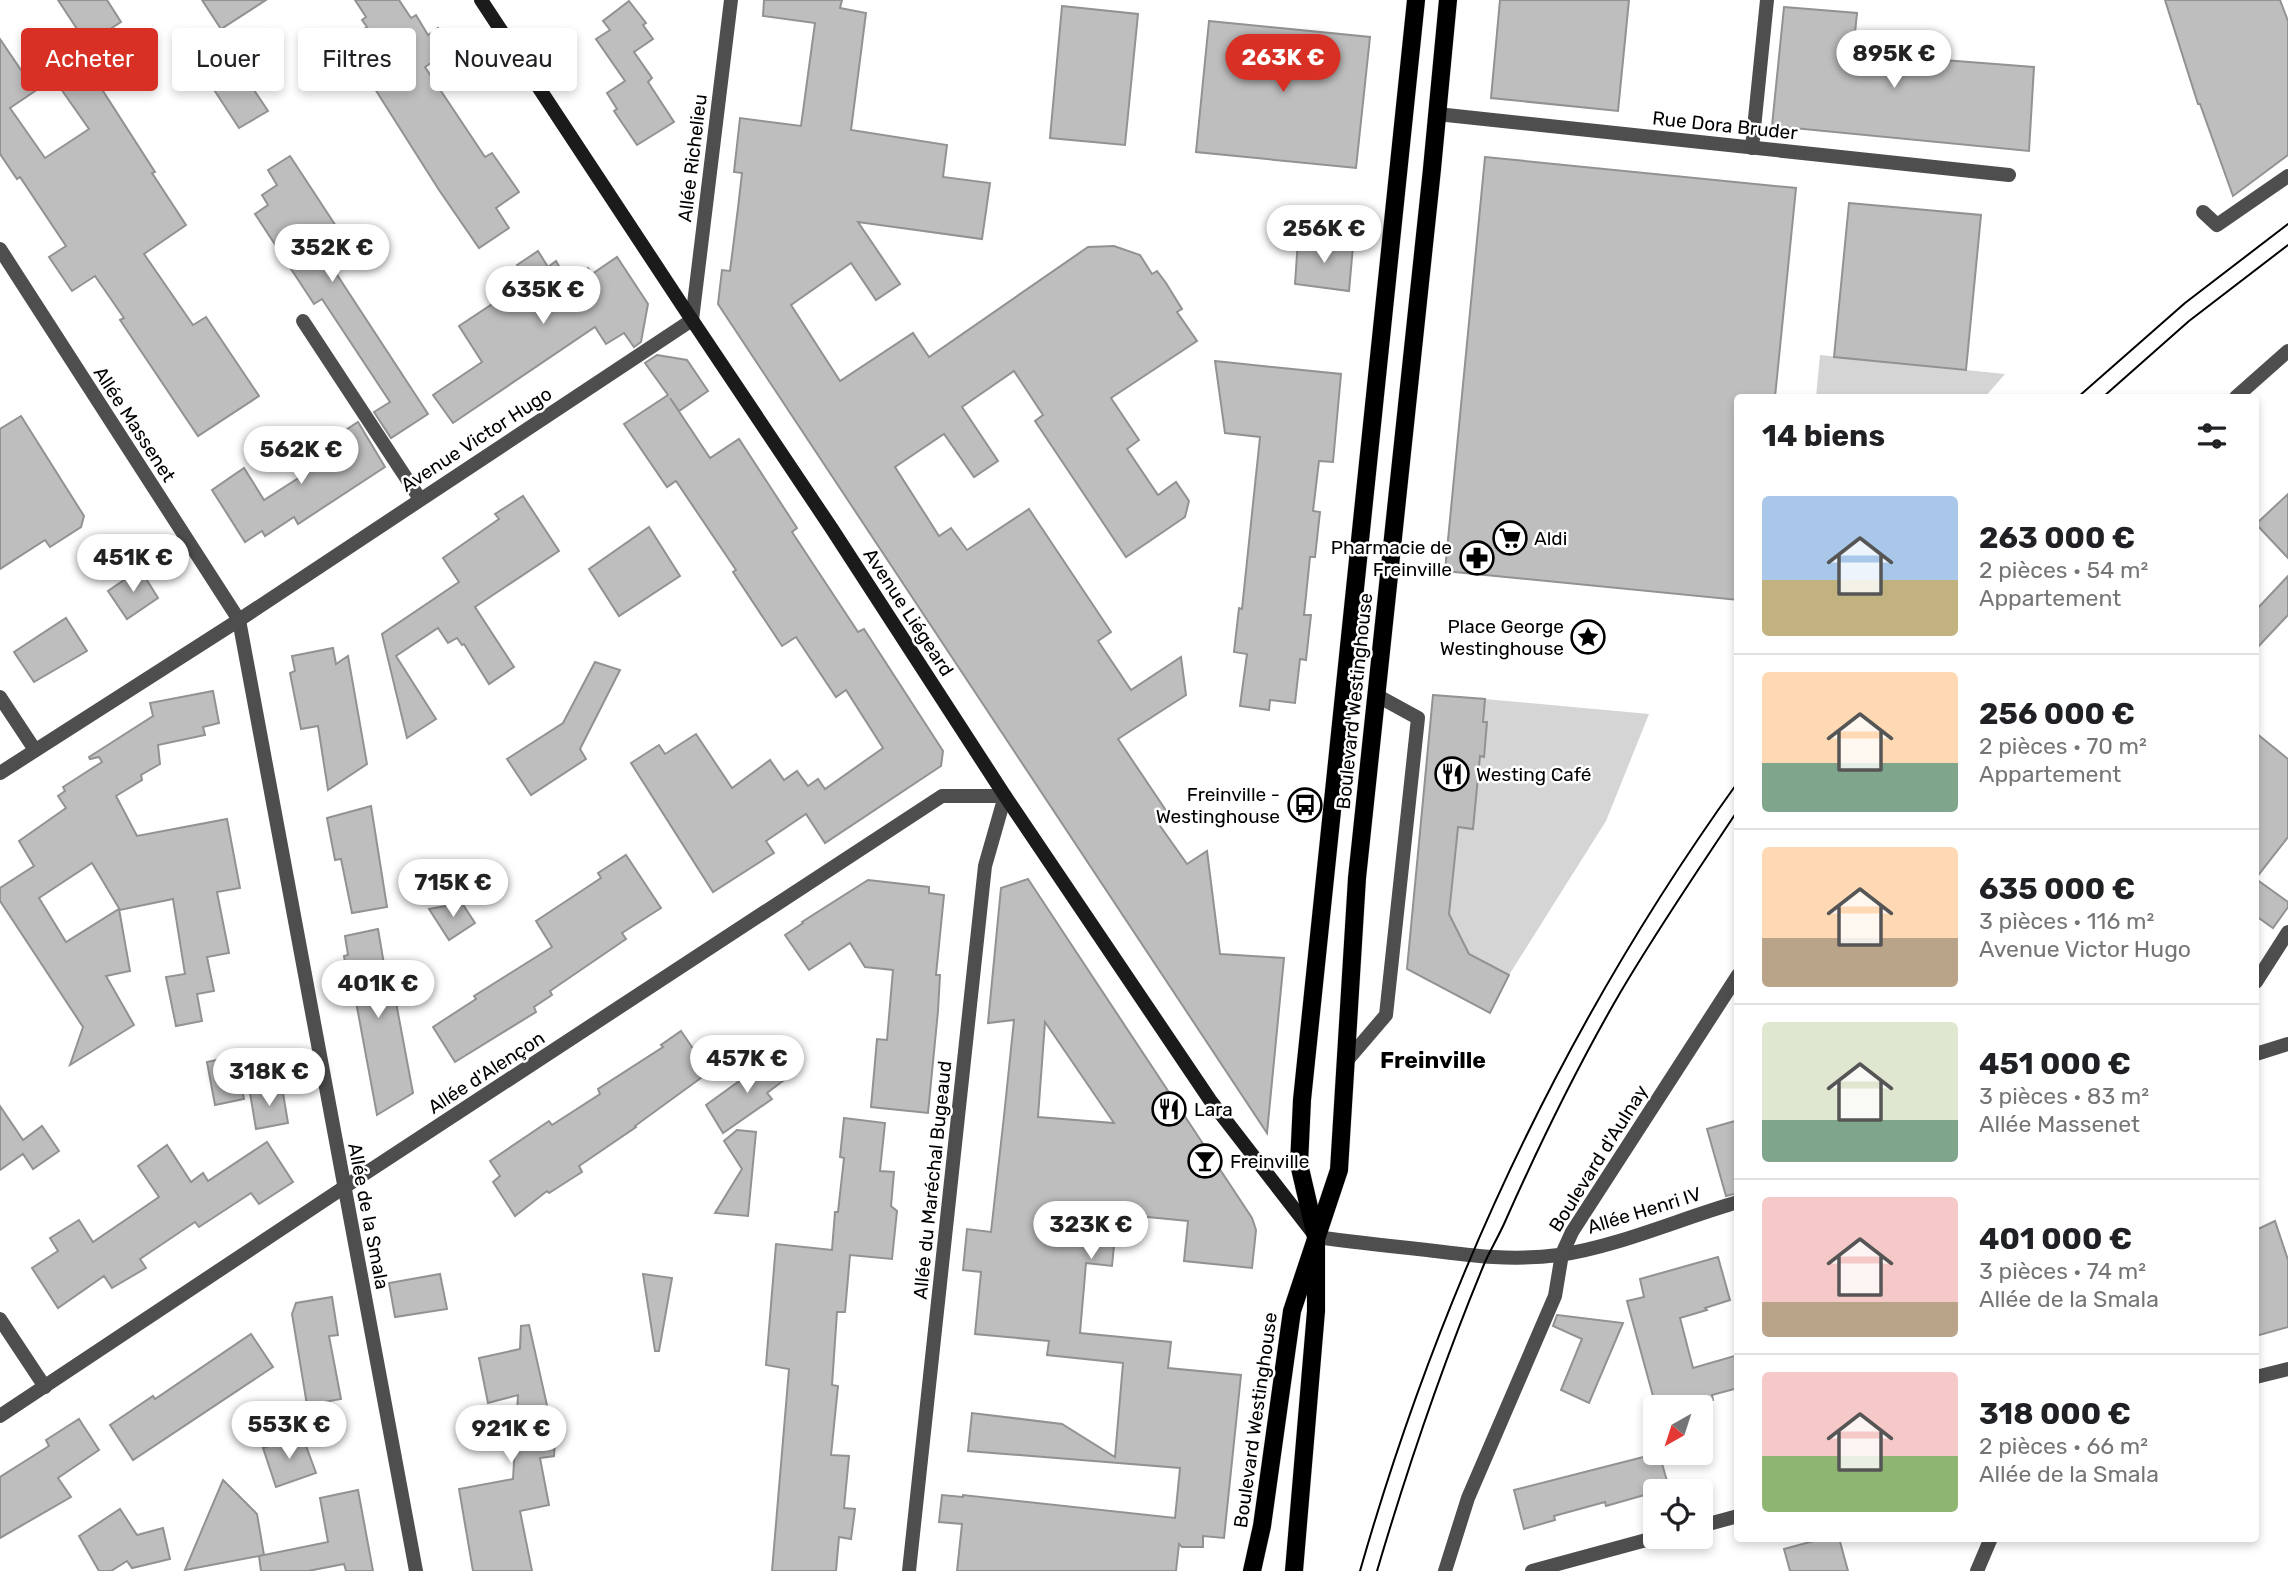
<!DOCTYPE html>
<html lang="fr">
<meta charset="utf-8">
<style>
body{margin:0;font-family:Rubik,sans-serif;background:#f6f6f6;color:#202124;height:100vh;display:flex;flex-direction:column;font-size:26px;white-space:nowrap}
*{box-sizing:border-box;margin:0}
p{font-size:23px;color:#757577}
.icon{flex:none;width:38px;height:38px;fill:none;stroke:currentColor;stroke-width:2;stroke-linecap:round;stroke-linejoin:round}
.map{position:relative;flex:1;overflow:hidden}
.details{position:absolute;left:1734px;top:394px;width:525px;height:1148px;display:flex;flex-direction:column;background:#fff;border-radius:7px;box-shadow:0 4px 10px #0003}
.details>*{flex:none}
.hud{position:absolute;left:21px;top:28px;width:665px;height:63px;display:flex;gap:14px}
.needle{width:46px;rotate:219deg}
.fabs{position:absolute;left:1643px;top:1395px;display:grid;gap:14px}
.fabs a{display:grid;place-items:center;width:70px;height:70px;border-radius:7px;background:#fff;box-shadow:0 4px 10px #0003;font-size:35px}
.price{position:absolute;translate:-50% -60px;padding:0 16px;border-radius:24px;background:#fff;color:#222;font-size:23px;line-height:46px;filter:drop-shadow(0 2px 4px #0008)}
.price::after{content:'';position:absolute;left:50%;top:42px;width:21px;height:16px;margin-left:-10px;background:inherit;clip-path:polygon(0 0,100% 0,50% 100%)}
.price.selected{background:#d93025;color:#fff}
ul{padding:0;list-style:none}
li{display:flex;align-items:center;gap:21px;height:175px;padding:0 28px}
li+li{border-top:2px solid #e0e0e0}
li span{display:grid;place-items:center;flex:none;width:196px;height:140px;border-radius:7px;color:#555}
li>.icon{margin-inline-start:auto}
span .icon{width:84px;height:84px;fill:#fffc;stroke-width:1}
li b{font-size:30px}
h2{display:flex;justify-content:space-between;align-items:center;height:84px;padding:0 28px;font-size:30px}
.tag{padding:0 24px;border-radius:7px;background:#fff;box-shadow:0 4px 10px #0003;font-size:24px;line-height:63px}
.tag.selected{background:#d93025;color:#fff}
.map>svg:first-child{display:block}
.green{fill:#d5d5d5}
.building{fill:#bebebe;stroke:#929292;stroke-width:2;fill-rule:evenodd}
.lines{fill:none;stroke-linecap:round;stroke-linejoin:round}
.primary-casing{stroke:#dbdbdb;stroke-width:19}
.lane{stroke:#4e4e4e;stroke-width:14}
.street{stroke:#4e4e4e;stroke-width:14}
.secondary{stroke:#1b1b1b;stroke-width:14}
.primary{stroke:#000;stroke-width:18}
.tram{stroke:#000;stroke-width:2}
.labels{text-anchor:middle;stroke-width:5;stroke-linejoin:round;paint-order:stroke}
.street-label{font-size:19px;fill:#000;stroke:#fff}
.poi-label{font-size:19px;fill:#000;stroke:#fff;text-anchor:start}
.quarter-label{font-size:23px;font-weight:bold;fill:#000;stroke:#fff}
</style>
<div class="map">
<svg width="2288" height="1571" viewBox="0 0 2288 1571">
<rect width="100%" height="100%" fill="#fff"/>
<g class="green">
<path d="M1820 355 2005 374 1985 397H1816Z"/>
<path d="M1485 699 1649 714 1606 821 1509 975 1458 947 1464 943 1455 926 1448 929 1458 827 1473 829 1480 756H1484L1487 723 1483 722Z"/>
</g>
<g class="building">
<path d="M58 0H107L121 22 87 44Z"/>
<path d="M202 0H266L221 29Z"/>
<path d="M355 0H399L411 18 416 15 428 35 438 28 452 49 425 67 485 157 492 153 519 192 496 208 509 228 479 248 439 190 356 59 369 50 358 33 367 27 362 20 366 17Z"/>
<path d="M764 0H842L840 8 866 13 851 130 947 145 943 177 990 183 982 239 858 222 900 284 876 300 851 263 791 305 840 381 913 333 929 357 1088 247 1114 246 1140 255 1152 274 1157 271 1166 283 1182 309 1177 312 1197 341 1111 398 1139 440 1127 449 1158 495 1176 482 1189 501 1185 517 1126 557 1035 421 1043 415 1014 371 962 407 998 461 974 477 944 434 895 467 939 536 951 528 967 550 1029 509 1111 632 1098 641 1131 690 1181 657 1186 695 1118 739 1169 815 1158 823 1187 864 1207 851 1220 954 1284 958 1267 1133 718 304 722 270 730 271 738 208 742 173 734 172 740 118 801 126 815 23 763 16Z"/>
<path d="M1500 0H1629L1618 111 1491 98Z"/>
<path d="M2165 0H2280L2288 21V155L2233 196 2200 104H2198Z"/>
<path d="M629 1 646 23 643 25 653 39 634 52 652 78 648 82 674 122 637 145 614 111 617 109 607 93 625 81 596 39 610 30 603 21Z"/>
<path d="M1062 6 1138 14 1125 145 1050 138Z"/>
<path d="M1784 7 1857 13 1853 53 2034 67 2029 151 1772 126Z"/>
<path d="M1209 21 1370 37 1356 168 1196 152Z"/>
<path d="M214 30 268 111 239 128 203 73 194 80 179 55Z"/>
<path d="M0 39 21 70 33 62 47 83 10 108 45 158 89 129 54 79 83 60 155 172 152 173 186 225 144 254 193 325 206 317 259 396 198 436 120 320 124 318 95 276 72 291 49 257 66 246 20 177 17 179 0 154Z"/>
<path d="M290 156 351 249 330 264 428 414 391 438 374 412 390 402 322 299 314 304 255 214 268 205 262 195 277 185 268 170Z"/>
<path d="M1485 157 1796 188 1775 397H1738V600L1445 571Z"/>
<path d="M1849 203 1981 215 1966 370 1834 357Z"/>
<path d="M1298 240 1353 246 1349 291 1295 284Z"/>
<path d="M538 251 548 267 556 261 567 280 588 268 592 274 617 257 648 304 641 342 634 347 624 333 606 344 595 327 453 423 433 395 482 362 459 326 527 281 517 265Z"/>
<path d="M657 355 687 360 708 391 679 411 670 398 710 458 739 439 797 528 792 532 858 632 864 629 943 751 941 766 825 843 806 814 766 841 774 853 713 892 631 763 659 745 665 754 696 734 732 788 770 760 784 780 797 771 808 786 818 779 825 789 883 748 846 690 836 697 796 637 782 646 733 572 736 570 676 481 667 487 624 424 668 395 645 363Z"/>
<path d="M1215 361 1341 374 1333 462 1319 461 1313 511 1320 512 1315 557H1310L1304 615H1311L1306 660 1300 659 1295 703 1270 700 1269 710 1240 706 1247 654 1234 652 1239 608 1242 609 1260 437 1225 433Z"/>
<path d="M21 416 84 516 81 527 50 547 45 540 0 569V429Z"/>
<path d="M358 422 385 467 298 524 294 517 265 536 262 531 245 542 212 490 244 468 264 500 314 468 306 456Z"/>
<path d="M2288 494V558L2256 524Z"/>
<path d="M523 496 559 551 475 607 514 667 489 684 464 644 462 645 457 638 448 643 438 628 396 656 436 719 407 738 382 634 459 582 443 558 499 519 495 514Z"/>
<path d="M649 527 680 576 619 616 589 569Z"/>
<path d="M140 569 158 598 127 619 108 591Z"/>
<path d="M2288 576V615L2256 649V610Z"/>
<path d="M66 618 87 651 34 682 14 652Z"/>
<path d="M333 648 336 664 348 656 367 764 328 790 318 726 301 729 290 673 295 671 292 656Z"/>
<path d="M595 662 620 670 580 749 586 759 531 795 507 759 563 723Z"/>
<path d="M213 691 219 723 203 727 205 735 158 745 160 764 141 775 142 780 116 796 137 836 227 819 240 888 217 892 229 953 207 957 214 991 197 994 202 1021 176 1026 166 977 185 974 173 899 120 910 92 863 39 898 66 942 119 909 130 971 106 976 134 1025 70 1065 83 1027 0 901V888L34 866 19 841 66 808 58 796 65 791 63 787 102 762 99 757 90 759 89 757 153 716 150 703Z"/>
<path d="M1433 695 1485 699 1483 722H1487L1484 757 1480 756 1473 829 1458 827 1449 914 1469 954 1509 975 1490 1013 1407 969Z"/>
<path d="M2256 733 2288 759V837L2256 878Z"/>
<path d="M371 806 387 907 352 913 341 859 335 860 327 818Z"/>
<path d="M626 855 661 908 622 933 626 939 550 991 552 995 534 1007 536 1012 455 1062 433 1027 476 999 474 996 552 947 536 921 601 878 598 873Z"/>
<path d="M1028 879 1252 1218 1256 1230 1252 1268 1184 1261 1188 1221 1117 1214 1112 1266 1086 1263 1080 1333 1171 1342 1168 1368 1241 1375 1224 1538 1203 1536V1547H1182L1179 1544 1176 1571H957L962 1524 939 1522 942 1495 963 1497V1495L1175 1518 1180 1468 968 1451 972 1413 1062 1424 1115 1457 1123 1363 1047 1355 1049 1341 975 1334 981 1272 963 1270 967 1229 991 1232 1004 1116 1014 1020 988 1023 1001 888ZM1045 1022 1114 1123 1038 1117Z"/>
<path d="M2256 879 2288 902V907L2273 928 2256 916Z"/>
<path d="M868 880 929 887V893L944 895 936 975H940L938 1011 928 1113 871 1107 877 1039 887 1040 893 970 865 967 850 943 809 970 785 935 803 923 802 922Z"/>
<path d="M462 903 475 923 449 940 429 909Z"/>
<path d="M378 929 387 982 392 981 413 1093 377 1115 354 991 350 992 344 956 348 955 345 936Z"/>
<path d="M681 1031 709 1072 635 1126 636 1127 579 1166 582 1172 549 1193 547 1191 515 1216 493 1182 500 1176 490 1161 549 1121 552 1125 600 1094 598 1089 663 1047 661 1045Z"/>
<path d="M236 1056 244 1099 215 1105 207 1062Z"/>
<path d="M774 1056 788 1077 767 1093 772 1099 723 1133 706 1105Z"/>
<path d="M282 1087 288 1123 256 1129 250 1093Z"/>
<path d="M0 1106 23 1140 42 1126 59 1151 33 1169 23 1154 0 1170Z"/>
<path d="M844 1118 885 1123 880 1171 894 1172 891 1206 897 1211 892 1259 850 1255 845 1312H837L832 1385 838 1386 831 1455 849 1456 844 1508 855 1509 851 1539 839 1537 836 1571H772L789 1369 766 1365 776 1244 832 1250 835 1212H838L844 1158 840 1157Z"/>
<path d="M1738 1120V1193L1726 1196 1707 1129Z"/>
<path d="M737 1130 756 1132 748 1216 715 1213 742 1169 724 1141Z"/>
<path d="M267 1142 293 1182 259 1204 251 1193 199 1227 195 1222 140 1259 146 1268 112 1288 104 1276 58 1308 32 1268 58 1251 50 1238 79 1220 93 1242 159 1197 138 1166 167 1145 191 1182 203 1173 208 1181Z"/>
<path d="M2275 1221 2288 1260V1327L2256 1336V1230Z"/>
<path d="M1718 1257 1730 1300 1705 1308 1707 1310 1680 1318 1693 1368 1738 1355V1388L1712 1395 1713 1400 1691 1407H1656L1627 1301 1644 1297 1640 1279Z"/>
<path d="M440 1274 447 1309 395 1317 389 1283Z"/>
<path d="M643 1274 672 1278 659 1351H655Z"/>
<path d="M332 1297 338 1335 329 1336 341 1399 307 1405 292 1314 296 1303Z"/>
<path d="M1557 1315 1623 1323 1589 1403 1561 1390 1582 1339 1553 1326Z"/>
<path d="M529 1325 555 1441 554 1456 540 1458 549 1505 520 1511 532 1571H473L459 1489 513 1479 518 1395 488 1403 479 1358 520 1349 521 1326Z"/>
<path d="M251 1334 273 1367 133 1460 110 1425 153 1396 155 1399Z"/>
<path d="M79 1419 99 1450 58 1478 71 1497 0 1538V1477L49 1446 46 1440Z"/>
<path d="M302 1435 316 1473 276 1487 263 1448Z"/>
<path d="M1659 1453 1669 1488 1606 1506 1605 1502 1554 1516 1555 1520 1524 1529 1514 1490Z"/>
<path d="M223 1480 257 1514 264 1555 185 1570Z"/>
<path d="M358 1490 373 1571H346L344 1564 308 1571H261L259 1556 328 1542 320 1498Z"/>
<path d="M120 1509 137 1535 163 1528 170 1559 132 1568 127 1561 111 1571H99L79 1536Z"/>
<path d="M1825 1538H1839L1848 1571H1790L1784 1549Z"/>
</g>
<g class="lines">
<defs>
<g id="primary">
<path d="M1252 1571 1262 1526 1292 1311 1339 1170 1357 878 1432 169 1448 0"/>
<path d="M1294 1571 1316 1311V1237L1299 1164 1302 1100 1416 0"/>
</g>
</defs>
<use href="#primary" class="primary-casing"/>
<g class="lane">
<path d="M303 321 420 499"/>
<path d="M1344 1064 1386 1015 1418 718 1376 695"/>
</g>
<g class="street">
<path d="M1437 114 2009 175"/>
<path d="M1752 148 1767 0"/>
<path d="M2203 212 2217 225 2288 176"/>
<path d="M0 249 239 620 416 1571"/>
<path d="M2236 397 2288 351"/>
<path d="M0 697 35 750"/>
<path d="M0 773 239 620 692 320 731 0"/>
<path d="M2256 982 2288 932"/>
<path d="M2256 1054 2288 1044"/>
<path d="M1316 1237C1353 1242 1390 1246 1427 1250 1474 1256 1512 1261 1559 1255 1619 1246 1679 1219 1738 1202"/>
<path d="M0 1319 45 1387"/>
<path d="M2256 1377 2288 1369"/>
<path d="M0 1416 343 1188 942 796H1005L985 866 909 1571"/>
<path d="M1701 1526 1738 1516"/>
<path d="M1445 1571 1468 1498 1555 1296 1562 1254 1572 1232 1738 975"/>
<path d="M1532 1571 1661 1536"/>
<path d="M1977 1571 1991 1538"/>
</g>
<path class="secondary" d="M481 0 682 305 832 529 1005 796 1210 1100 1313 1233"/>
<use href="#primary" class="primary"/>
<g class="tram">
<path d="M2078 397 2185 303 2288 224"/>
<path d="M2103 397 2189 321 2288 245"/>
<path d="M1360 1571C1441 1288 1566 1021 1738 782"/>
<path d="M1377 1571C1408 1466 1443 1363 1485 1262 1491 1249 1498 1237 1504 1224 1539 1145 1577 1067 1620 993 1657 930 1698 870 1738 810"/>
</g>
</g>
<defs>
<symbol id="supermarket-ring" viewBox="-11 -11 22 22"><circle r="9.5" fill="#fff" stroke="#000" stroke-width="1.5"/><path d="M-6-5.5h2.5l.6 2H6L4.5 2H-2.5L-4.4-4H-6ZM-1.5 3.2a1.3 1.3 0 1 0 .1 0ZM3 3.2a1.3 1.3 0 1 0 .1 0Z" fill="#000"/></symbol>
<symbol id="pharmacy-ring" viewBox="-11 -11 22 22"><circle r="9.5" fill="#fff" stroke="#000" stroke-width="1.5"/><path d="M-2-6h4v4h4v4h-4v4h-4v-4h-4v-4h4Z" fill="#000"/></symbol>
<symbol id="sight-ring" viewBox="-11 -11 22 22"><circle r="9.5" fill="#fff" stroke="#000" stroke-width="1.5"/><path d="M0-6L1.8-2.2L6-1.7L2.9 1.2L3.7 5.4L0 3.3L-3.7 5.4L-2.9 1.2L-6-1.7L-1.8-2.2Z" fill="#000"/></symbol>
<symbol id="restaurant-ring" viewBox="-11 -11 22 22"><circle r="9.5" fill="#fff" stroke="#000" stroke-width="1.5"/><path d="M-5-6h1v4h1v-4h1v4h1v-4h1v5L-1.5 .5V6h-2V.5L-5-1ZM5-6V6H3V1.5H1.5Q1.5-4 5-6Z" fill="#000"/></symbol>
<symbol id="bus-ring" viewBox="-11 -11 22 22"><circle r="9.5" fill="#fff" stroke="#000" stroke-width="1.5"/><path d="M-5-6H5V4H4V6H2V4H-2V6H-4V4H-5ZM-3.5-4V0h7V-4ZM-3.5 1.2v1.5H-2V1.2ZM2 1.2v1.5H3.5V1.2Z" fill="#000"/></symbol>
<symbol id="bar-ring" viewBox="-11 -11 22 22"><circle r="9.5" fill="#fff" stroke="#000" stroke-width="1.5"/><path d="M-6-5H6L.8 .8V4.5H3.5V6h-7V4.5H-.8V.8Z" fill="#000"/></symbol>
</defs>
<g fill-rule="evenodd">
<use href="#supermarket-ring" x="1491" y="519" width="38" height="38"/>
<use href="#pharmacy-ring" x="1458" y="539" width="38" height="38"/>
<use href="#sight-ring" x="1569" y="618" width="38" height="38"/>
<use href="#restaurant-ring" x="1433" y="755" width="38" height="38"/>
<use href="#bus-ring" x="1286" y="786" width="38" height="38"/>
<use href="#restaurant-ring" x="1150" y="1090" width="38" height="38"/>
<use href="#bar-ring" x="1186" y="1142" width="38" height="38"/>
</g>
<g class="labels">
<g class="street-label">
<text transform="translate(1725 125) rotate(6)" y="7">Rue Dora Bruder</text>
<text transform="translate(692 158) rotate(-83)" y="7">Allée Richelieu</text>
<text transform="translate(135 424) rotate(57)" y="7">Allée Massenet</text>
<text transform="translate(476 439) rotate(-33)" y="7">Avenue Victor Hugo</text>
<text transform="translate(909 612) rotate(57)" y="7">Avenue Liégeard</text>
<text transform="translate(1354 701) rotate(-84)" y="7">Boulevard Westinghouse</text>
<text transform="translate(486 1072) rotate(-33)" y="7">Allée d'Alençon</text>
<text transform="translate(1598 1158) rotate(-58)" y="7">Boulevard d'Aulnay</text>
<text transform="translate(932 1180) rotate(-84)" y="7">Allée du Maréchal Bugeaud</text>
<text transform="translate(1644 1210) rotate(-17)" y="7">Allée Henri IV</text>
<text transform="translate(369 1216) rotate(79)" y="7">Allée de la Smala</text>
<text transform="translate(1255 1420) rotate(-82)" y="7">Boulevard Westinghouse</text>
</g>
<g class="poi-label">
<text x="1534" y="545">Aldi</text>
<text x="1452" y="554" text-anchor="end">Pharmacie de<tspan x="1452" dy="22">Freinville</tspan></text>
<text x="1564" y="633" text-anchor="end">Place George<tspan x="1564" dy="22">Westinghouse</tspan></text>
<text x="1476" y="781">Westing Café</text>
<text x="1280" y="801" text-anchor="end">Freinville -<tspan x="1280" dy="22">Westinghouse</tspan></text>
<text x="1194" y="1116">Lara</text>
<text x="1230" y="1168">Freinville</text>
</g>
<g class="quarter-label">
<text x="1433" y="1068">Freinville</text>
</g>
</g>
</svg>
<div class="fabs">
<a><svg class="needle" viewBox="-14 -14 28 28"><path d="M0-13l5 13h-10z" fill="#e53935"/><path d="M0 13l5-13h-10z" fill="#757577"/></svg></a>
<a><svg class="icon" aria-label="locate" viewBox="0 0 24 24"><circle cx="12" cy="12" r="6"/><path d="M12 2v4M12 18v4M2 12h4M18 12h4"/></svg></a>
</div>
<b class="price" style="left:1894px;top:90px">895K €</b>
<b class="price selected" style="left:1283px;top:94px">263K €</b>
<b class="price" style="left:1324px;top:265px">256K €</b>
<b class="price" style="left:332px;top:284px">352K €</b>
<b class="price" style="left:543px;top:326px">635K €</b>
<b class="price" style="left:301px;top:486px">562K €</b>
<b class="price" style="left:133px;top:594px">451K €</b>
<b class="price" style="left:453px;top:919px">715K €</b>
<b class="price" style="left:378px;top:1020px">401K €</b>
<b class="price" style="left:747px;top:1095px">457K €</b>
<b class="price" style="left:269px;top:1108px">318K €</b>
<b class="price" style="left:1091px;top:1261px">323K €</b>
<b class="price" style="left:289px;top:1461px">553K €</b>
<b class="price" style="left:511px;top:1465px">921K €</b>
<div class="hud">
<a class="tag selected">Acheter</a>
<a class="tag">Louer</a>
<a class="tag">Filtres</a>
<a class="tag">Nouveau</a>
</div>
<section class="details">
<h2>14 biens<svg class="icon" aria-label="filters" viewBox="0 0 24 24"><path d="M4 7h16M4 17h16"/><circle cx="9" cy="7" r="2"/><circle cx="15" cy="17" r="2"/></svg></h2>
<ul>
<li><span style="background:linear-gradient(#a9c7e8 60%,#c2b280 0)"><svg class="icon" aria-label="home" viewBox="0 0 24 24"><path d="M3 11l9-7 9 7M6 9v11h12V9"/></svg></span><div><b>263 000 €</b><p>2 pièces · 54 m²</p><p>Appartement</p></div></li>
<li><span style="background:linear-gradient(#ffd9b3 65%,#7fa58c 0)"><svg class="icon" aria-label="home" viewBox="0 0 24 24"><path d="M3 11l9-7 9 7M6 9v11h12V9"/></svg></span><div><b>256 000 €</b><p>2 pièces · 70 m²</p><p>Appartement</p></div></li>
<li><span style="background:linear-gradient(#ffd9b3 65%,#b9a48a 0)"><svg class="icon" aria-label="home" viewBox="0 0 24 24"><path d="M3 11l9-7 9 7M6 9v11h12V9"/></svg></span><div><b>635 000 €</b><p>3 pièces · 116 m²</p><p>Avenue Victor Hugo</p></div></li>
<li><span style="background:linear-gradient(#dfe7d0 70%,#7fa58c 0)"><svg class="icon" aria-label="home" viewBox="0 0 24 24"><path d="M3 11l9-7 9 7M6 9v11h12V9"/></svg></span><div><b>451 000 €</b><p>3 pièces · 83 m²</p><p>Allée Massenet</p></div></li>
<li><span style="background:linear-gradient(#f6c9c9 75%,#b9a48a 0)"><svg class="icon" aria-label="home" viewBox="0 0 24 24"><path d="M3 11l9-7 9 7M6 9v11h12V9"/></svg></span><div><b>401 000 €</b><p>3 pièces · 74 m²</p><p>Allée de la Smala</p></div></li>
<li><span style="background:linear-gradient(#f6c9c9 60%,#8fb573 0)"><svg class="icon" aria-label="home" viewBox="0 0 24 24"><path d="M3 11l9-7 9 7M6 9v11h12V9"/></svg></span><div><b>318 000 €</b><p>2 pièces · 66 m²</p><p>Allée de la Smala</p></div></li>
</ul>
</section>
</div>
